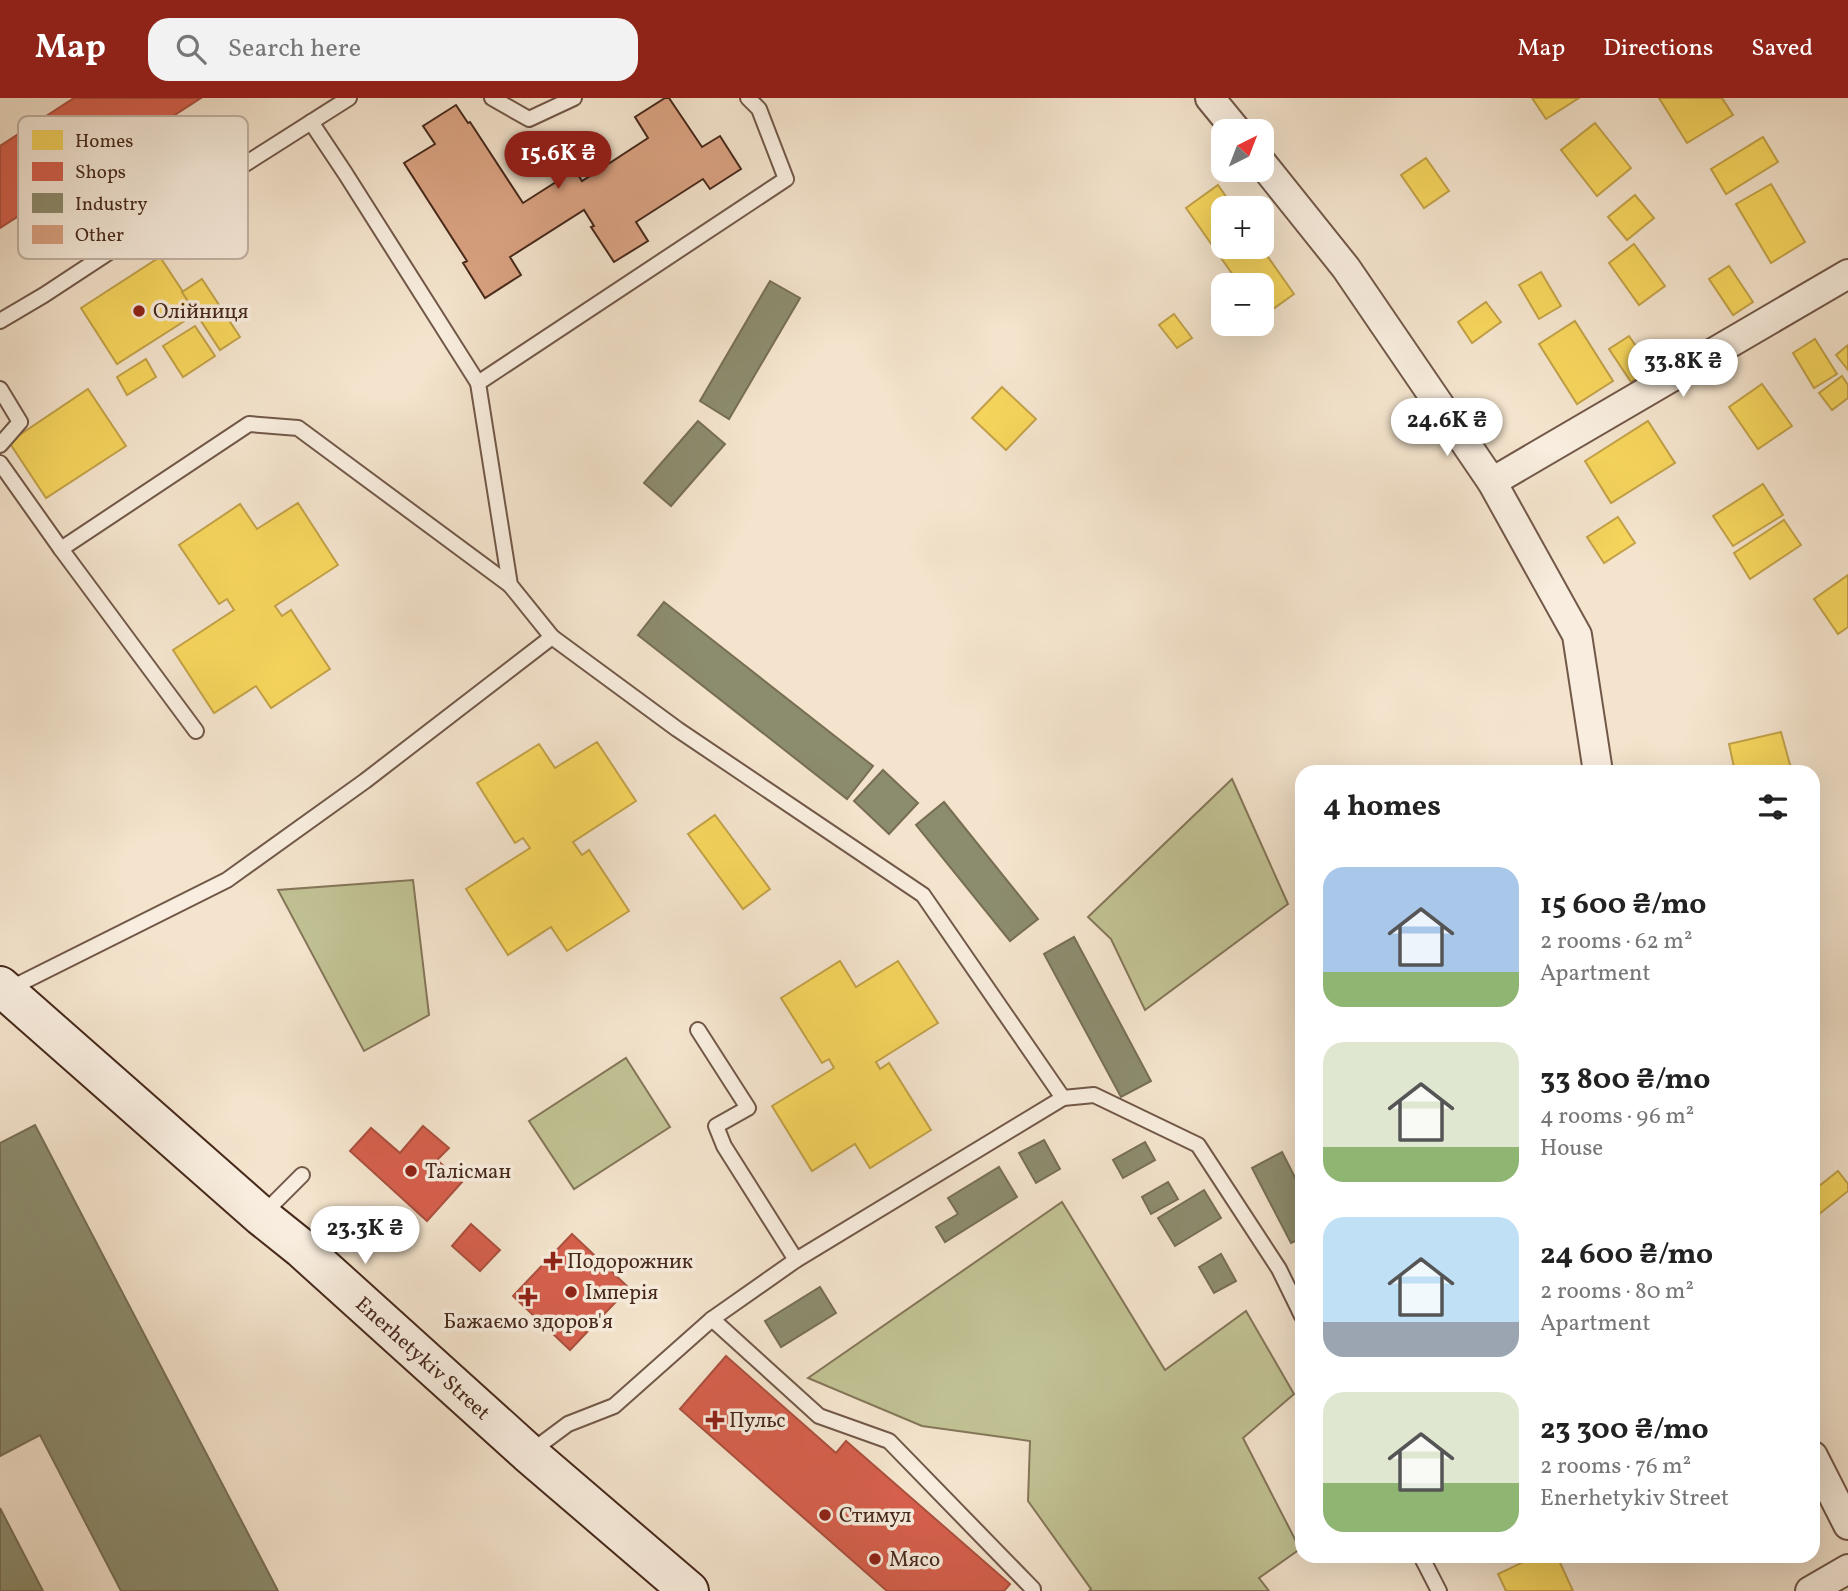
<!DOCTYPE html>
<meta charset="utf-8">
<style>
body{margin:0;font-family:Vollkorn,serif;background:#f2f2f2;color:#222;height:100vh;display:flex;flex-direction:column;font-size:26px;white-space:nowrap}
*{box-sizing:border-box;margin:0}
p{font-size:23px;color:#767676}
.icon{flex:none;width:38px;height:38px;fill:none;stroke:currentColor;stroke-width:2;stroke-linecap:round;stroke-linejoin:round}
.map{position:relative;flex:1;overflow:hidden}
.drawer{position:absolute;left:1295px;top:667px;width:525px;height:798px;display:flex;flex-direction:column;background:#fff;border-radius:21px;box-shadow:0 7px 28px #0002}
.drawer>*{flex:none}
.needle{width:46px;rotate:42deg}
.fabs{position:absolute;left:1211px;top:21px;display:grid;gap:14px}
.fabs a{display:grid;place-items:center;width:63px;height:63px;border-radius:14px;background:#fff;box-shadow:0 7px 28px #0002;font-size:35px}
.price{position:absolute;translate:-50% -60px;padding:0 16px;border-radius:24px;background:#fff;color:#222;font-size:23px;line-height:46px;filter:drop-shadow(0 2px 4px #0008)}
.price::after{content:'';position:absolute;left:50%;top:42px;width:21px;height:16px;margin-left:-10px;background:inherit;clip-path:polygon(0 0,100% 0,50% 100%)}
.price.active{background:#8f2418;color:#fff}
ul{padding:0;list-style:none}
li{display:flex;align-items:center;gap:21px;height:175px;padding:0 28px}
li span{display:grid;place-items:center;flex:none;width:196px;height:140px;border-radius:21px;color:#555}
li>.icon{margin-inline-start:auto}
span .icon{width:84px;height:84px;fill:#fffc;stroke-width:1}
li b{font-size:30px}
h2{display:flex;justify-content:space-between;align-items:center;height:84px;padding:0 28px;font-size:30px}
header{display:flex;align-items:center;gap:42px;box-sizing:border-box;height:98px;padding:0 35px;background:#8f2418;color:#fff}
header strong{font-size:33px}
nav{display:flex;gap:38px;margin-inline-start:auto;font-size:24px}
.search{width:490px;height:63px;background:#f2f2f2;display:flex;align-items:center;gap:18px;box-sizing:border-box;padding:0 24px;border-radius:21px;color:#767676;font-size:26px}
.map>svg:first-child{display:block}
.green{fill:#c1c294;stroke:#847658;stroke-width:2}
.homes{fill:#f6d55c;stroke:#c2a148;stroke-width:2}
.shops{fill:#d6604d;stroke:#ab503e;stroke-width:2}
.industry{fill:#8c8c6e;stroke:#776e55;stroke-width:2}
.building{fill:#daa282;stroke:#47291b;stroke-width:2}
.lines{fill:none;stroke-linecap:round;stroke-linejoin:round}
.lane-casing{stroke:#725848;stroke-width:18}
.street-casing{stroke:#725848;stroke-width:32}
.secondary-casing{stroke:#47291b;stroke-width:42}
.lane{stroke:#f8edde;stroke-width:14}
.street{stroke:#f8edde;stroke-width:28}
.secondary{stroke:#f8edde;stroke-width:38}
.poi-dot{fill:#8f2418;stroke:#f8edde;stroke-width:2.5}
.labels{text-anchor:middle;stroke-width:7;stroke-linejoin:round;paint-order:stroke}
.poi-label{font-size:21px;fill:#47291b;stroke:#f8edde;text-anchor:start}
.street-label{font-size:21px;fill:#47291b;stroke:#f8edde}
.key{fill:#f8edde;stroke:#c3b2a4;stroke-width:2}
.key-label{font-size:19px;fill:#47291b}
</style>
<header>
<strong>Map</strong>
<div class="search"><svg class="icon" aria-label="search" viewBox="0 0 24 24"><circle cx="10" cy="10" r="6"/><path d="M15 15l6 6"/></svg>Search here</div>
<nav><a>Map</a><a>Directions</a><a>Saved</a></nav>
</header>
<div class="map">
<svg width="1848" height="1493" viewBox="0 0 1848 1493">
<rect width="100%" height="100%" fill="#f4e4cd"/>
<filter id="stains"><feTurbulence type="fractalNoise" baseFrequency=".00286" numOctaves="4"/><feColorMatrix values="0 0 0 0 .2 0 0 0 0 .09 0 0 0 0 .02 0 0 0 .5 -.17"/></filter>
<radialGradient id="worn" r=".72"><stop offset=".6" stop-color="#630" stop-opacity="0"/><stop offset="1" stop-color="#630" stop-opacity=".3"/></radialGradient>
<g class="green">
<path d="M1232 681 1288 806 1145 912 1111 841 1088 819Z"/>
<path d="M413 782 429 917 364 953 278 792Z"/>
<path d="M626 960 670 1029 574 1091 529 1023Z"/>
<path d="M1062 1104 1165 1272 1246 1213 1294 1296 1243 1340 1300 1451 1259 1480 1269 1493H1089L1091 1491 1028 1403 1030 1343 922 1328 808 1280Z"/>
</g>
<g class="homes">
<path d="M1532 0H1579L1546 21Z"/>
<path d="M1659 0H1722L1733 17 1687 45Z"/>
<path d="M1595 25 1631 70 1597 98 1561 52Z"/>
<path d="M1763 39 1778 64 1726 96 1711 71Z"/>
<path d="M1426 60 1449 93 1424 110 1401 77Z"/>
<path d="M1771 86 1805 144 1771 165 1736 106Z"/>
<path d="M1218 87 1234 110H1223V149H1261L1294 196 1262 219V187H1240L1186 110Z"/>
<path d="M1635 97 1654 120 1627 142 1608 119Z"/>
<path d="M1634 146 1665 188 1639 207 1609 165Z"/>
<path d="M160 159 197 215 117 266 81 210Z"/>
<path d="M1729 168 1753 204 1733 217 1709 181Z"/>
<path d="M1541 174 1561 208 1539 221 1519 187Z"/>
<path d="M202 181 240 239 220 252 182 194Z"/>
<path d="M1486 204 1501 224 1472 245 1458 224Z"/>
<path d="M1174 216 1192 240 1177 250 1159 227Z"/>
<path d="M1575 223 1613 283 1577 306 1539 246Z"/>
<path d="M195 228 215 258 183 279 163 248Z"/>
<path d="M1629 238 1651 270 1631 284 1609 251Z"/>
<path d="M1815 241 1837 276 1814 290 1793 255Z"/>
<path d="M1848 247V272L1836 257Z"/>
<path d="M146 261 156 279 127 297 117 279Z"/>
<path d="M1842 278 1848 287V300L1832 312 1819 295Z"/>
<path d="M1762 286 1792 328 1758 351 1729 309Z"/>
<path d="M1002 289 1036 321 1006 352 972 320Z"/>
<path d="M88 291 126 348 46 400 9 344Z"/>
<path d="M1648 323 1675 365 1611 405 1585 363Z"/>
<path d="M1763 386 1783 417 1733 448 1713 418Z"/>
<path d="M298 405 338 467 275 508 282 518 291 512 330 571 271 610 256 588 214 615 173 552 234 512 227 501 219 506 179 447 240 406 257 431Z"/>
<path d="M1618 419 1635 445 1604 465 1587 439Z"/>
<path d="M1784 422 1801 447 1750 481 1734 455Z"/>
<path d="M1848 477V529L1838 536 1814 501Z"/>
<path d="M1781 634 1792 674H1735L1729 646Z"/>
<path d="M597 644 636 703 573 744 582 757 589 752 629 813 567 853 551 829 508 857 466 791 530 750 523 740 515 745 477 685 539 646 555 670Z"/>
<path d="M715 717 770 791 743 811 688 736Z"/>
<path d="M840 863 856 889 898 863 938 925 876 964 880 971 889 965 931 1032 870 1070 855 1046 812 1073 772 1008 834 970 829 961 822 965 781 900Z"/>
<path d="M1838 1073 1848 1086V1093L1813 1121V1093Z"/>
<path d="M1536 1458H1557L1573 1493H1506L1498 1476Z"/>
</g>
<g class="shops">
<path d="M74 0H201L0 130V48Z"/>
<path d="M423 1028 449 1050 437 1062 462 1084 427 1123 350 1053 371 1030 400 1055Z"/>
<path d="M471 1126 500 1152 480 1173 452 1148Z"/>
<path d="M572 1136 629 1190 570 1252 513 1198Z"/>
<path d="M726 1258 836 1355 846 1343 1010 1486 1004 1493H887L680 1311Z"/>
</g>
<g class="industry">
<path d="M770 183 800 200 729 321 700 303Z"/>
<path d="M698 323 725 346 671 408 644 385Z"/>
<path d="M664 504 873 668 847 701 638 537Z"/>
<path d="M883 672 918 705 889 736 854 703Z"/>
<path d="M944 704 1038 821 1010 843 916 727Z"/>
<path d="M1074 839 1151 983 1121 999 1044 856Z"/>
<path d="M35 1027 278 1493H121L40 1337 0 1358V1045Z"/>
<path d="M1044 1042 1060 1071 1036 1085 1019 1055Z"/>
<path d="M1145 1044 1155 1062 1123 1080 1113 1062Z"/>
<path d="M1282 1054 1302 1093V1140L1291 1145 1252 1070Z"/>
<path d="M999 1069 1017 1099 945 1144 936 1129 958 1116 948 1100Z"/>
<path d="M1168 1084 1178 1101 1151 1116 1142 1099Z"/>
<path d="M1204 1092 1221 1120 1175 1148 1158 1120Z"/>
<path d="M1221 1156 1236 1183 1214 1195 1199 1169Z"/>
<path d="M820 1189 836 1215 781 1249 765 1223Z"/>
<path d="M0 1410 43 1493H0Z"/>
</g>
<path class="building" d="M665 0H669L702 49 720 38 741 71 710 91 703 81 636 124 648 143 614 164 591 129 594 128 584 112 510 159 521 177 485 200 463 165 467 163 404 65 435 46 423 28 456 7 468 25 470 24 523 105 575 72 582 83 648 40 635 19Z"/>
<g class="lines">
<defs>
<g id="lane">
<path d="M492 0 529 21 574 0"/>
<path d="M311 24 345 75 478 285"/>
<path d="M0 223 44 197 187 103 349 0"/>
<path d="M0 291 20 324 0 347"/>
<path d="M0 365 61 451"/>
<path d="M196 633 61 451 249 326 298 330 510 487"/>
<path d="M9 891 227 782 365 683 552 539"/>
<path d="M698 932 748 1010 716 1028 724 1048 796 1162"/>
<path d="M1063 1000 1094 997 1198 1047 1279 1171 1302 1218"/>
<path d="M262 1117 302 1077"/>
<path d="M712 1221 819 1318 889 1343 1033 1491V1493"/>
<path d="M529 1355 568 1326 614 1308 712 1221 796 1162 1063 1000 923 797 677 631 552 539 510 487 478 285 786 81 759 11 748 0"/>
<path d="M1421 1458 1439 1493"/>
</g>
<g id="street">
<path d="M1210 0 1237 33"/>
<path d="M1262 65 1346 170 1492 384 1577 537 1598 674"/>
<path d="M1492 384 1848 176"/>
<path d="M1813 1358 1848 1427"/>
<path d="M1810 1493 1848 1471"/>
</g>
<path id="secondary" d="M0 888 261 1118 301 1150 528 1355 689 1493"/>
</defs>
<use href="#lane" class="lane-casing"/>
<use href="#street" class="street-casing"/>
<use href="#secondary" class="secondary-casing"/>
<use href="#lane" class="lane"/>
<use href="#street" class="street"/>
<use href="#secondary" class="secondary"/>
</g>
<g class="poi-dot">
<circle cx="139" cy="213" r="7"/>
<circle cx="411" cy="1073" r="7"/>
<path d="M549.5 1152.5h7v7h7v7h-7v7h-7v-7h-7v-7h7z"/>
<circle cx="571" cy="1194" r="7"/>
<path d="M524.5 1188.5h7v7h7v7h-7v7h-7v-7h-7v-7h7z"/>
<path d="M711.5 1311.5h7v7h7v7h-7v7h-7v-7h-7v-7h7z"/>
<circle cx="825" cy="1417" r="7"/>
<circle cx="875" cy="1461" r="7"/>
</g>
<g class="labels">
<g class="poi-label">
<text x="153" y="220">Олійниця</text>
<text x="425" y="1080">Талісман</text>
<text x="567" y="1170">Подорожник</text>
<text x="585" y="1201">Імперія</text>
<text x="528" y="1230" text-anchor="middle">Бажаємо здоров'я</text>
<text x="729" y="1329">Пульс</text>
<text x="839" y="1424">Стимул</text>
<text x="889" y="1468">Мясо</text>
</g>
<g class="street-label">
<text transform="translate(423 1260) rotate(42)" y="7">Enerhetykiv Street</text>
</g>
</g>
<rect x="18" y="18" width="230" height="143" rx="10" class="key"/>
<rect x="32" y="32" width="31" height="20" fill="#f6d55c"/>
<rect x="32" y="64" width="31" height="19" fill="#d6604d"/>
<rect x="32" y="95" width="31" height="20" fill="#8c8c6e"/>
<rect x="32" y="127" width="31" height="19" fill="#daa282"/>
<g class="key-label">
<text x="75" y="49">Homes</text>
<text x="75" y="80">Shops</text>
<text x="75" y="112">Industry</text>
<text x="75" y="143">Other</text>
</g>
<rect width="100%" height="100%" filter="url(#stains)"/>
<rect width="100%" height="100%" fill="url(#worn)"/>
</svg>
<div class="fabs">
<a><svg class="needle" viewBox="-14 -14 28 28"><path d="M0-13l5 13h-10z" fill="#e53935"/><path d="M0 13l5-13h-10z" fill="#767676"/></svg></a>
<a>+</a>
<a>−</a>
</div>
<b class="price active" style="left:558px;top:93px">15.6K ₴</b>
<b class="price" style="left:1683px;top:301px">33.8K ₴</b>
<b class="price" style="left:1447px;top:360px">24.6K ₴</b>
<b class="price" style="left:365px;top:1168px">23.3K ₴</b>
<section class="drawer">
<h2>4 homes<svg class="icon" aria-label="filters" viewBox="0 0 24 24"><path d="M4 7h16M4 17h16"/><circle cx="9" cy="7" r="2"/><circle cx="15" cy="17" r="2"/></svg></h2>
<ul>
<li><span style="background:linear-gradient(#a9c7e8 75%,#8fb573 0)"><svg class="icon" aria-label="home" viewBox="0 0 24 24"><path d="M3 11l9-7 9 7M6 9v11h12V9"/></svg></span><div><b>15 600 ₴/mo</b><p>2 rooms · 62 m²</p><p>Apartment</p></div></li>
<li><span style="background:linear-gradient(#dfe7d0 75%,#8fb573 0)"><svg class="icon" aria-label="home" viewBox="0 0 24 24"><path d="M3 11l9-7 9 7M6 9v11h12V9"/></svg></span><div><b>33 800 ₴/mo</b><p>4 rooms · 96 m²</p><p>House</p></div></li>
<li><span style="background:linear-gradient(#bfe0f5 75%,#9aa5b1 0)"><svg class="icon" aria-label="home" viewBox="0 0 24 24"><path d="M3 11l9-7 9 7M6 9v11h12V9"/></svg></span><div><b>24 600 ₴/mo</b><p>2 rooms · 80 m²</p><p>Apartment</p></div></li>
<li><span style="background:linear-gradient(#dfe7d0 65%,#8fb573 0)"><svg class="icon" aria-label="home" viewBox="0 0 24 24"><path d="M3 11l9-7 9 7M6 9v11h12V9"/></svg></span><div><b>23 300 ₴/mo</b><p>2 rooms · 76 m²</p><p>Enerhetykiv Street</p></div></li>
</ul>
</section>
</div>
